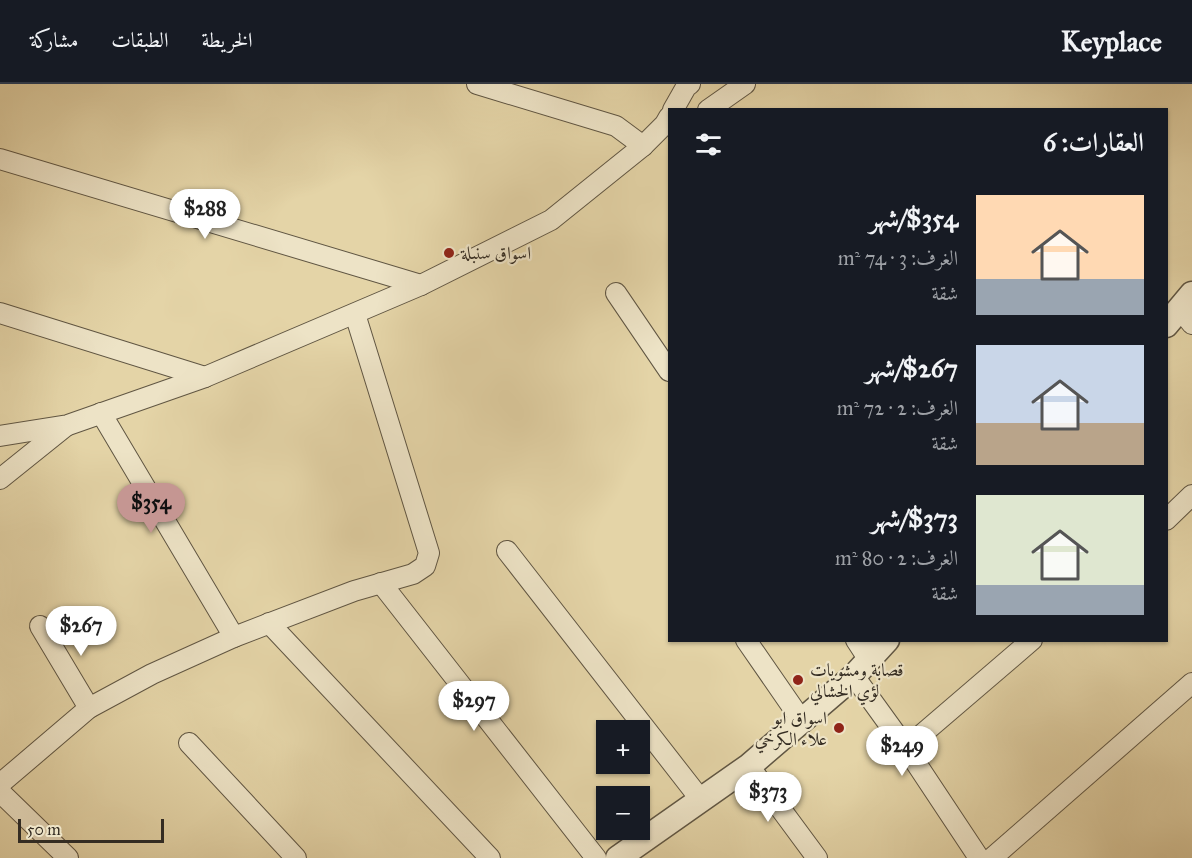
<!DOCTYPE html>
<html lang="ar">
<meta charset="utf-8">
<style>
body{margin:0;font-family:"IM FELL Great Primer",Amiri,serif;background:#242831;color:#f1f3f6;direction:rtl;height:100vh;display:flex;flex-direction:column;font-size:22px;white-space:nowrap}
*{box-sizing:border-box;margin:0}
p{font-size:20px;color:#9ea1a6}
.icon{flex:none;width:33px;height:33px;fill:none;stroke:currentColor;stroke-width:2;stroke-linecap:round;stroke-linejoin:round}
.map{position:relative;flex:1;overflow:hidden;direction:ltr}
.details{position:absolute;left:668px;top:24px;width:500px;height:534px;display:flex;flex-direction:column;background:#171b24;border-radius:0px;box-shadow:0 2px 4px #0004;direction:rtl}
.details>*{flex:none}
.buttons{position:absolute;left:596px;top:636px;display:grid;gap:12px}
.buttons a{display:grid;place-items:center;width:54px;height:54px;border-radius:0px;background:#171b24;box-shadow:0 2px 4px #0004;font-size:30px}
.scale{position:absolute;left:18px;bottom:15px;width:146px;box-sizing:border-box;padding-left:6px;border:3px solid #342c22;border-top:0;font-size:16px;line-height:21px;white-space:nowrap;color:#342c22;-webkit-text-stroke:4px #ede3c6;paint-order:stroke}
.price{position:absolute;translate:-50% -51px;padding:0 14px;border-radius:21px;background:#fff;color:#222;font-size:20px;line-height:39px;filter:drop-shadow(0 2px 3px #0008)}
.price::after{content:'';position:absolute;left:50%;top:36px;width:18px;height:14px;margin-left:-9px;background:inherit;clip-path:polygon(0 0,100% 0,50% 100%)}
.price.on{background:#c59692;color:#111}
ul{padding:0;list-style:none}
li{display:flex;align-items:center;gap:18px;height:150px;padding:0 24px}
li span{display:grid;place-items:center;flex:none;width:168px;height:120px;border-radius:0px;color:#555}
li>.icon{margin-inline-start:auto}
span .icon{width:72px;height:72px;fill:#fffc;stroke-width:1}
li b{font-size:26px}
h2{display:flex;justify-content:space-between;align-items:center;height:72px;padding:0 24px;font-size:26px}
header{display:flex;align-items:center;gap:36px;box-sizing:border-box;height:84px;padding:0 30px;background:#171b24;border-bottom:2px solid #363941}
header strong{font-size:28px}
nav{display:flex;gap:33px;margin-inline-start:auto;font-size:21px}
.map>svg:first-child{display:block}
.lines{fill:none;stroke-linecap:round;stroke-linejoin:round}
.minor-casing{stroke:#605643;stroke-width:22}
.tertiary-casing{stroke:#605643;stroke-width:27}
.minor{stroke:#ede3c6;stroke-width:20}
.tertiary{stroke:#ede3c6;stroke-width:24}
.poi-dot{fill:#8f2418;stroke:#ede3c6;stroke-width:2}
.labels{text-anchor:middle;stroke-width:4.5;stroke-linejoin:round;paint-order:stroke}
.poi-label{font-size:18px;fill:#342c22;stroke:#ede3c6;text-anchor:start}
</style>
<header>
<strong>Keyplace</strong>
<nav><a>الخريطة</a><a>الطبقات</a><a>مشاركة</a></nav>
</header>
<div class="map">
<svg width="1192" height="774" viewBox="0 0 1192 774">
<rect width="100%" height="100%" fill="#e4d4a7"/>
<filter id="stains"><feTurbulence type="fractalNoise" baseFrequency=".00333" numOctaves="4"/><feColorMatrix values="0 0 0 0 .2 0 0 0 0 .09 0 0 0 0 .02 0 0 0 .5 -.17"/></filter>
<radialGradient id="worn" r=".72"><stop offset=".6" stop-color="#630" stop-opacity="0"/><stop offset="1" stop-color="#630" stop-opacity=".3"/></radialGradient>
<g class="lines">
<defs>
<g id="minor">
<path d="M477 0 616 42 643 62"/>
<path d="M673 26 686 3 690 0"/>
<path d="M708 26 745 0"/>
<path d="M0 75 421 201"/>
<path d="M616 209 669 287"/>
<path d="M1180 225 1192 240"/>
<path d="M0 229 205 293"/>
<path d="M101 329 234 553"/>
<path d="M0 352 68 341 205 293 421 201 551 136 643 62 665 40 669 33"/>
<path d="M0 395 66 342"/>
<path d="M1166 436 1192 411"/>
<path d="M507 467 701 716"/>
<path d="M381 499 596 774"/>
<path d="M269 539 490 774"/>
<path d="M40 542 89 624"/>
<path d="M746 556 802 637"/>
<path d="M856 556 869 576"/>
<path d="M854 592 906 664 979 774"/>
<path d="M189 659 296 774"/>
<path d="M906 664 1032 556"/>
<path d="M749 682 817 774"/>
<path d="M0 700 89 624 152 590 234 553 354 507 413 490 425 482 429 469 355 230"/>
<path d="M0 708 68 774"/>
<path d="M992 774 1192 599"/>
</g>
<g id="tertiary">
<path d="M1166 241 1192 210"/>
<path d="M618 774 749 682 854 592 887 556"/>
</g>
</defs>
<use href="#minor" class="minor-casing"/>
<use href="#tertiary" class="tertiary-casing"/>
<use href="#minor" class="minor"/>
<use href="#tertiary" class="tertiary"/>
</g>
<g class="poi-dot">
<circle cx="449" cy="169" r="6"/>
<circle cx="798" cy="596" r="6"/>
<circle cx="839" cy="644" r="6"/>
</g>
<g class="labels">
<g class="poi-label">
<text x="461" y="175">اسواق سنبلة</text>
<text x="810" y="592">قصابة ومشويات<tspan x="810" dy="21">لؤي الخشالي</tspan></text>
<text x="827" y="640" text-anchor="end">اسواق ابو<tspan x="827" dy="21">علاء الكرخي</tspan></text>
</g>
</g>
<rect width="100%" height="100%" filter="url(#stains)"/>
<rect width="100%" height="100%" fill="url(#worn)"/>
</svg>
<div class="buttons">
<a>+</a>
<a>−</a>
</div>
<div class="scale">50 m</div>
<b class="price" style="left:205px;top:156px">$288</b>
<b class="price on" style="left:151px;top:450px">$354</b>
<b class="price" style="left:81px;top:573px">$267</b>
<b class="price" style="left:474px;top:648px">$297</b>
<b class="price" style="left:902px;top:693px">$249</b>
<b class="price" style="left:768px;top:739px">$373</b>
<section class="details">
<h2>العقارات: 6<svg class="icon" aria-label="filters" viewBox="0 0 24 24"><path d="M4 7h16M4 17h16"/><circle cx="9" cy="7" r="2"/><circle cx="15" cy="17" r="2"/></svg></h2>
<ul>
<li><span style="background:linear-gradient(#ffd9b3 70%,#9aa5b1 0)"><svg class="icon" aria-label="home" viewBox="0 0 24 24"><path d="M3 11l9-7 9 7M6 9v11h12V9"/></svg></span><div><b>$354/شهر</b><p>الغرف: 3 · 74 m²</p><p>شقة</p></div></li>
<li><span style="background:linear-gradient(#c9d6e8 65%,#b9a48a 0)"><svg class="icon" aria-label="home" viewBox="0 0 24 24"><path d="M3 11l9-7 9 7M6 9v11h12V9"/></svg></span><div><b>$267/شهر</b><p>الغرف: 2 · 72 m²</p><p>شقة</p></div></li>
<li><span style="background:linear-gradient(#dfe7d0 75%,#9aa5b1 0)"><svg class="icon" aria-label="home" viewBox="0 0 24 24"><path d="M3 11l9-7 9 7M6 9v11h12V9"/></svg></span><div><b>$373/شهر</b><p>الغرف: 2 · 80 m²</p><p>شقة</p></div></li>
</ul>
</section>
</div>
